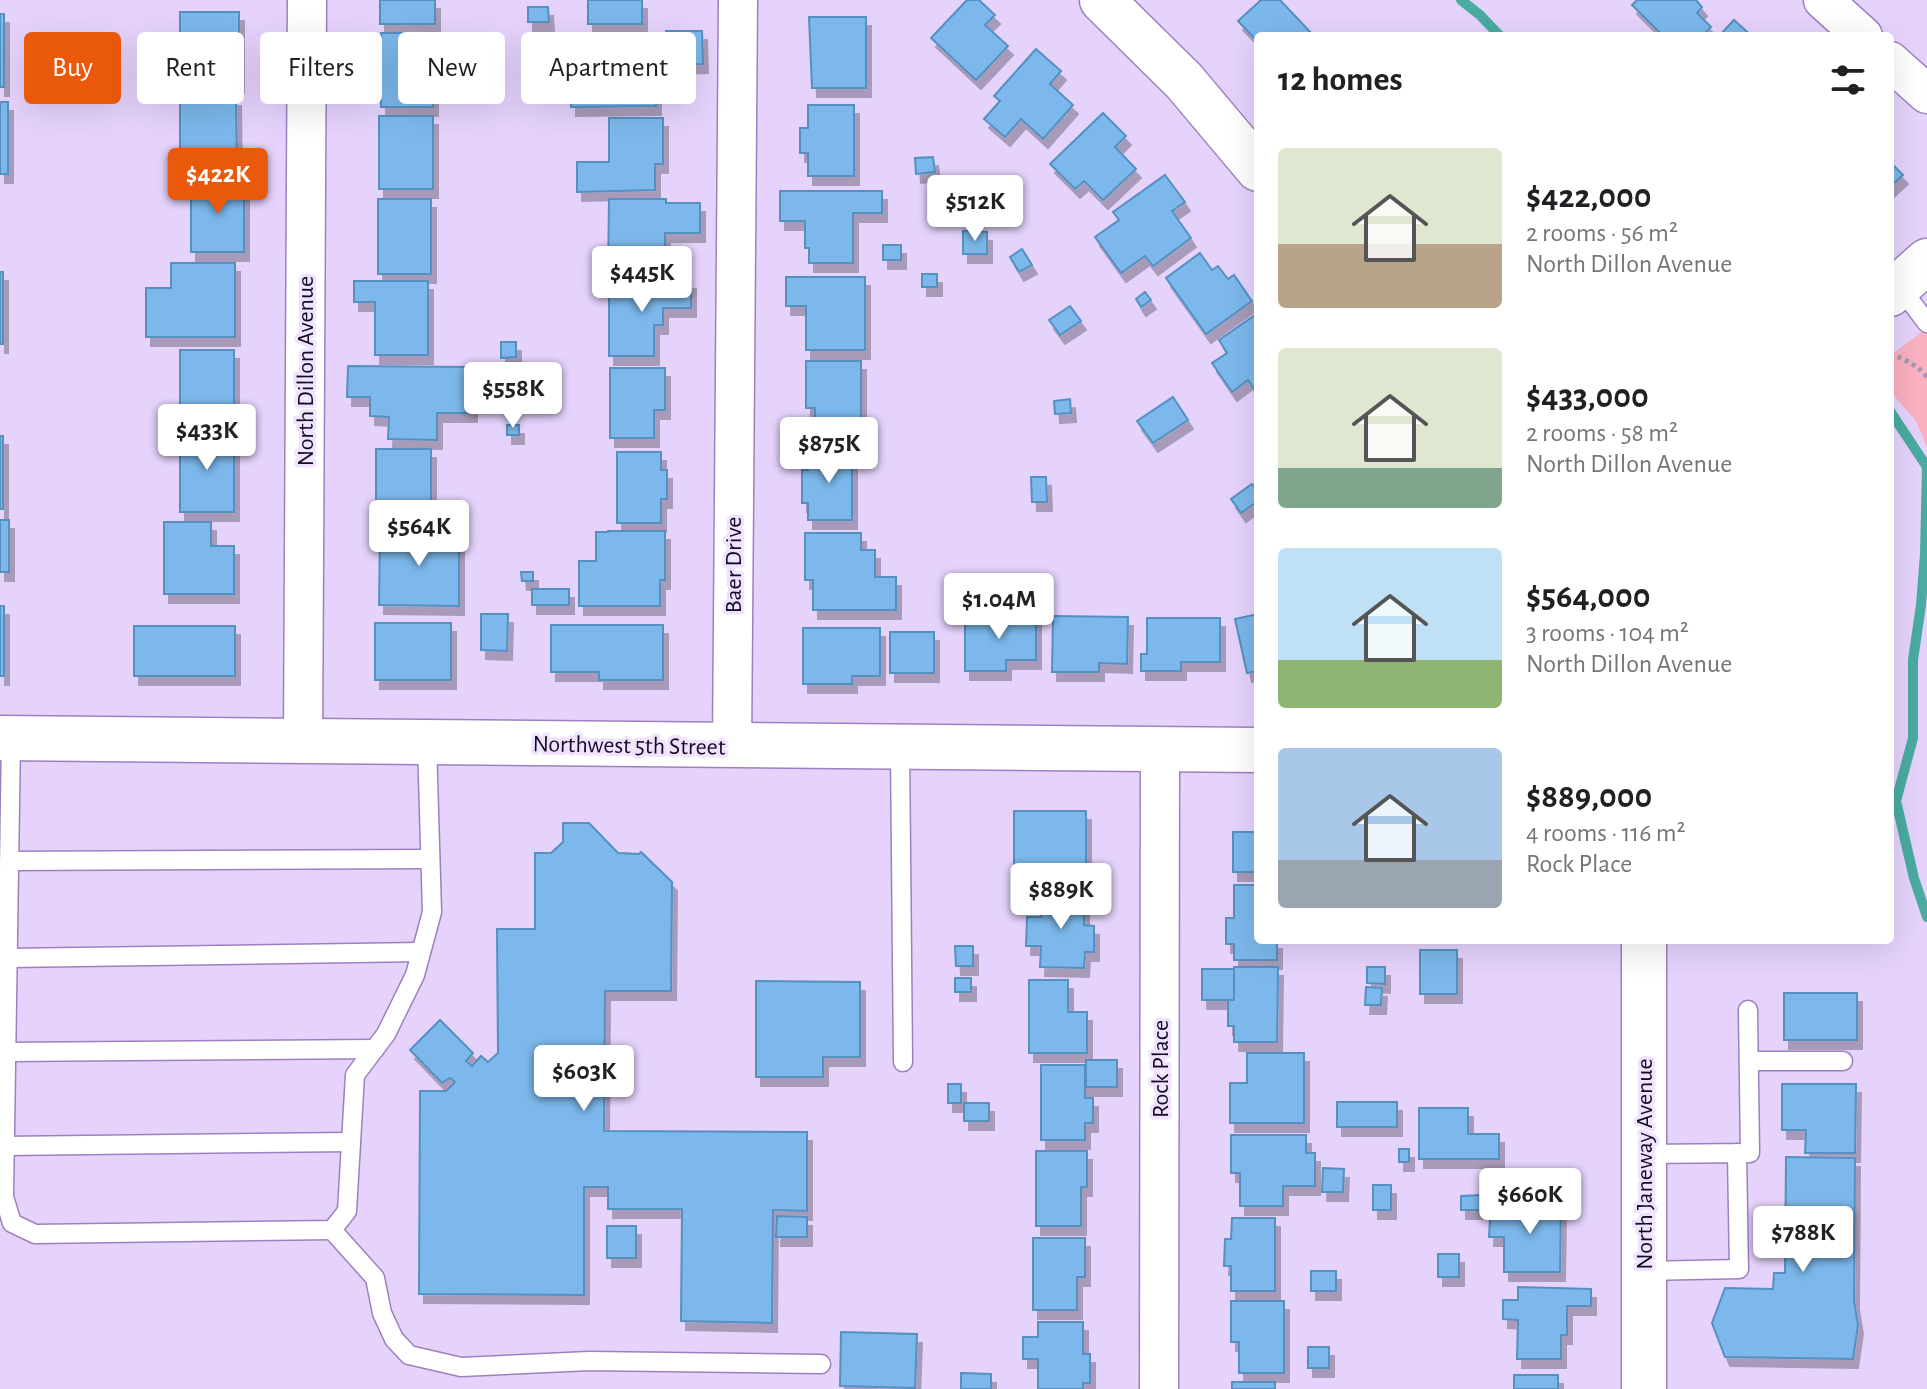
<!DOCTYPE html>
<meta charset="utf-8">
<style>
body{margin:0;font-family:"Alegreya Sans",sans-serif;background:#f2f2f2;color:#202124;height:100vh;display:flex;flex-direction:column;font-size:30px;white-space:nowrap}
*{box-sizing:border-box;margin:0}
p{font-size:26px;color:#757577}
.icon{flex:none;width:44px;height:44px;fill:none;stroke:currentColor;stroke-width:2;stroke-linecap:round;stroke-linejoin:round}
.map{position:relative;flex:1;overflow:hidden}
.drawer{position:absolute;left:1254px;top:32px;width:640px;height:912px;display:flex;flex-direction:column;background:#fff;border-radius:8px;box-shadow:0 8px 32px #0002}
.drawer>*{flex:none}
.top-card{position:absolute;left:24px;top:32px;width:760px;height:72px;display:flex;gap:16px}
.price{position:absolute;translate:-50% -68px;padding:0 18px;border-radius:8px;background:#fff;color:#222;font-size:26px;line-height:52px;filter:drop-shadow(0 2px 4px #0008)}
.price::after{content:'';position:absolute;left:50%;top:48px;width:24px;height:18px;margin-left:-12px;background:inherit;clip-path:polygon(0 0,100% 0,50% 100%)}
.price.current{background:#ea580c;color:#fff}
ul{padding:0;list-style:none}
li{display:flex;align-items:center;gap:24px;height:200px;padding:0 24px}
li span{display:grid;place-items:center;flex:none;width:224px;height:160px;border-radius:8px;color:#555}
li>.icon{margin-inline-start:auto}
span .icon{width:96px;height:96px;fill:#fffc;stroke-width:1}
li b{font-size:34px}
h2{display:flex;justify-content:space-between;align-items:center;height:96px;padding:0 24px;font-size:34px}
.pill{padding:0 28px;border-radius:8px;background:#fff;box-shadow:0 8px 32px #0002;font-size:28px;line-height:72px}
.pill.current{background:#ea580c;color:#fff}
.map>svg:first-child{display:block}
.green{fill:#fab1c1}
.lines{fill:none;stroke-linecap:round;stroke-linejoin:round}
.stream{stroke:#4aaba0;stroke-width:10}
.building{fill:#7bb8eb;stroke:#5490c1;stroke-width:2;filter:url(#shadow)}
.service-casing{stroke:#9d80bf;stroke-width:21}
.minor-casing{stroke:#9d80bf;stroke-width:41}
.tertiary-casing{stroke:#9d80bf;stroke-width:47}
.path{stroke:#a696ba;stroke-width:5;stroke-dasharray:4 4;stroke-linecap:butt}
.service{stroke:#fff;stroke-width:18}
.minor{stroke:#fff;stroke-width:38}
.tertiary{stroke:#fff;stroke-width:44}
.labels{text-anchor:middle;stroke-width:7;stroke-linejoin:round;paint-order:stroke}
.street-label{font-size:24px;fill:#170b23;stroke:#efe3ff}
</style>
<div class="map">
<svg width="1927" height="1389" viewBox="0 0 1927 1389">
<defs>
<filter id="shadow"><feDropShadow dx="5" dy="9" stdDeviation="0" flood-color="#0004"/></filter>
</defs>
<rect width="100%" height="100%" fill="#e5d3fc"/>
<path class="green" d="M1927 328V448L1916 421 1890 391V356Z"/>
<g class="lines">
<g class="stream">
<path d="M1461 0 1480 15 1500 36"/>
<path d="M1890 411 1927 467 1925 554 1921 605 1913 660V738L1896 801 1914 878 1927 917"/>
</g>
</g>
<g class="building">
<rect x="380" y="0" width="55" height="24"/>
<rect x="588" y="0" width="54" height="24"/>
<path d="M967 0H979L995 15 985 25 1008 46 976 80 931 38Z"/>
<path d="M1261 0H1280L1314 36H1258V42L1238 21Z"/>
<path d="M1637 0H1696L1702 7 1697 13 1711 27 1702 36H1663L1632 5Z"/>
<path d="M528 7H548L549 22H528Z"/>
<path d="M180 12H239V84H197V63H180Z"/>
<rect x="0" y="14" width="4" height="73"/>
<path d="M809 17H866V88H812Z"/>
<path d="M1734 20 1752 36H1719Z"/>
<path d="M666 31H702L703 64 667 65 668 80H656V106L571 107V71H589V36L666 35Z"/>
<rect x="381" y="33" width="52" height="74"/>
<path d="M1036 49 1061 71 1050 84 1073 105 1043 139 1021 119 1005 137 984 119 1000 101 994 96Z"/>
<path d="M236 97 237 170H180V98Z"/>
<rect x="0" y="102" width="8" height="72"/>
<path d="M808 105H854V176H808V153H800V128H808Z"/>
<path d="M1103 113 1126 136 1115 147 1136 169 1103 200 1084 181 1075 189 1050 164Z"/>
<rect x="379" y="116" width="54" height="73"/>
<path d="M609 118H663V164H655V190L577 192V162H609Z"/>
<path d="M933 157 935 172 916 174 915 158Z"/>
<path d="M1890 162 1903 175 1890 187Z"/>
<path d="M1165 175 1185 202 1172 211 1191 238 1153 266 1145 256 1121 273 1095 237 1119 220 1113 212Z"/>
<rect x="191" y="180" width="53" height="72"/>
<path d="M780 191H882V213H853V263H809V248H805V221H780Z"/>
<rect x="378" y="199" width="53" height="75"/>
<path d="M609 199H666V203H700V233H665V247H657V275H608Z"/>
<path d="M963 231 987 232V254H963Z"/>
<rect x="883" y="245" width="18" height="15"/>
<path d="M1022 249 1032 265 1019 272 1010 257Z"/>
<path d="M1200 253 1212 270 1218 266 1228 279 1234 275 1252 301 1206 334 1166 278Z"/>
<path d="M171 263H235V337H146V288H171Z"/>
<rect x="0" y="272" width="3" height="72"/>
<rect x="922" y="274" width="15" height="13"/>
<path d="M786 277H865V350H806V306H786Z"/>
<path d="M658 280H691V308H663V325H654V356H609V285H658Z"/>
<path d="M354 281H428V355H375V302H354Z"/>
<path d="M1145 292 1151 300 1141 307 1136 299Z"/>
<path d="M1070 306 1081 321 1060 335 1049 320Z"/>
<path d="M1258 313V395L1248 380 1232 392 1212 363 1227 353 1219 340Z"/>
<path d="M501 342H516V357L501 358Z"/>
<rect x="180" y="350" width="54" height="71"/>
<path d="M806 361H861V437H815V408H806Z"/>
<path d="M348 366 472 367V413H437V440L388 439 389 417 370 416V397H347Z"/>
<path d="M610 368H665V410H654V438H610Z"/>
<path d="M1173 397 1188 420 1153 443 1137 421Z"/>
<path d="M1070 399 1071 413 1055 414 1054 401Z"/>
<rect x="507" y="425" width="12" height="10"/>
<rect x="180" y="433" width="54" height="79"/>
<rect x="0" y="436" width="3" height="73"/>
<rect x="376" y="449" width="55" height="72"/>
<path d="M808 449H852V520H808V503H802V470H808Z"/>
<path d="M617 452H661V470H667V499H661V523H617Z"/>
<path d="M1031 477H1046L1047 502H1032Z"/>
<path d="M1252 484 1258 492V501L1241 513 1231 499Z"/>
<rect x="0" y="520" width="9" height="52"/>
<path d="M164 522H211V546H234V594H164Z"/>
<path d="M380 531H459V606L379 605Z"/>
<path d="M608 531H665V580H660V606H579V561H596V532H608Z"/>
<path d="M805 533H861V550H875V577H896V610H813V580H805Z"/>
<path d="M521 572H533V581H522Z"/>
<rect x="532" y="589" width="37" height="16"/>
<rect x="0" y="606" width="4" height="70"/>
<path d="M481 614H508L507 651 481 650Z"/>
<path d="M1258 614V671L1247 673 1235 619Z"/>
<path d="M965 615H1036V660H1006V671H965Z"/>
<path d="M1053 616 1128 617 1127 664 1099 663V672H1052Z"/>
<path d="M1147 618H1220V662H1181V671H1141V654H1147Z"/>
<rect x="375" y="623" width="76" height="57"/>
<path d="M551 625H663V680H599V672H551Z"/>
<rect x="134" y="626" width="101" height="50"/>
<path d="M803 628H880V676H852V684H803Z"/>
<rect x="890" y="632" width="44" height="41"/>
<rect x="1014" y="811" width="72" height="54"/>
<path d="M563 823H589L618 853 639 854 641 852 672 882 671 991H605L604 1131 807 1132V1211L773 1210 772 1323 681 1321 682 1209H608V1187H584V1295L419 1294 420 1091H446L455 1082 450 1078 442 1083 410 1050 440 1020 473 1053 466 1061 472 1066 481 1056 488 1062 498 1053 497 929H535V853H551L563 842Z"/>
<rect x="1233" y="832" width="25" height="40"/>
<path d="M1234 885H1258V940H1277V960H1234V944H1226V918H1234Z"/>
<path d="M1042 893 1084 894V925L1094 926V952H1085L1084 968 1040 967 1041 946H1026L1027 917H1041Z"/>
<path d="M955 946H973V966H956Z"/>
<rect x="1420" y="950" width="37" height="44"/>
<path d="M1234 967H1278L1277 1042H1234V1026H1228V1000H1234Z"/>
<path d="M1367 967H1385V984L1367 983Z"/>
<rect x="1202" y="969" width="32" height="31"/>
<rect x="955" y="978" width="16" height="14"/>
<path d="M1029 980H1068V1012H1087V1053H1029Z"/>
<path d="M756 981 860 982V1057H823V1077H756Z"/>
<path d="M1366 987 1382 988 1381 1005H1365Z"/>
<rect x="1784" y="993" width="73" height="47"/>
<path d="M1247 1053H1304V1123H1230V1083H1247Z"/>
<rect x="1086" y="1060" width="31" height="27"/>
<path d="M1041 1065H1085V1098H1093V1123H1085V1140H1041Z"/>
<rect x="948" y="1084" width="13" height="19"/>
<path d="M1782 1084H1856L1855 1153H1805L1806 1130H1782Z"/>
<rect x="1337" y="1102" width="60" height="25"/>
<rect x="964" y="1103" width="25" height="18"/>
<path d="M1419 1108H1468V1134H1499V1159H1419Z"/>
<path d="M1231 1135H1306V1153H1315V1186H1283V1206H1240V1173H1231Z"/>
<rect x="1399" y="1149" width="10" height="13"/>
<path d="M1036 1151H1087V1187H1081V1226H1036Z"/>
<path d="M1786 1157 1855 1158 1854 1301 1858 1325 1853 1359 1725 1357 1712 1323 1725 1288 1773 1289 1774 1273H1785Z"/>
<path d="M1323 1168 1344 1169 1343 1192H1322Z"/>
<rect x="1373" y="1185" width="18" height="25"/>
<path d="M1481 1195V1210H1461V1196Z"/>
<path d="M1504 1202H1561L1560 1272H1504V1237H1489L1490 1219H1504Z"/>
<path d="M777 1216 807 1217V1237H776Z"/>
<path d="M1232 1218H1275V1291H1231V1266H1224L1225 1239H1231Z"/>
<rect x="607" y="1226" width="29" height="32"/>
<path d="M1033 1238H1085V1277H1077V1310H1033Z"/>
<rect x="1438" y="1254" width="21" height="23"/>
<rect x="1311" y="1271" width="25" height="20"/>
<path d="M1518 1287 1591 1289V1306H1567V1335H1561V1359H1517L1518 1320 1503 1319V1300H1518Z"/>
<path d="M1231 1301H1284V1373H1239V1342H1231Z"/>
<path d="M1038 1322H1083V1354H1090V1383H1083V1389H1038V1359H1023V1337H1038Z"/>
<path d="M841 1332 917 1334 915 1388 840 1386Z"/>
<rect x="1308" y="1347" width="21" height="21"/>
<path d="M961 1373 991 1374V1389H961Z"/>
<rect x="1514" y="1375" width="44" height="14"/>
<rect x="1232" y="1382" width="43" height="7"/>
</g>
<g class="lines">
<defs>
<g id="service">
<path d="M1899 286 1927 323"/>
<path d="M11 739 4 1197 12 1223 35 1234 332 1230 347 1211 355 1075 386 1034 415 975 432 912 427 743"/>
<path d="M900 748 903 1062"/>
<path d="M9 861 430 859"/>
<path d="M8 958 421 952"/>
<path d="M6 1052 375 1049"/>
<path d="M1749 1061H1843"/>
<path d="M4 1146 351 1142"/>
<path d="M1644 1154 1750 1153 1748 1010"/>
<path d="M332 1230 375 1278 382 1313 394 1339 409 1355 461 1367 589 1361 821 1364"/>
<path d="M1644 1271 1739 1269 1737 1153"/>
</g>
<g id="minor">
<path d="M1823 0 1863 36"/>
<path d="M1890 61 1927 94"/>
<path d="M303 741 307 0"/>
<path d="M732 747 738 0"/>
<path d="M1159 1389 1160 749"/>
</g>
<g id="tertiary">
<path d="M1102 0 1184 81 1258 169"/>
<path d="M1890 294 1927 261"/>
<path d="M0 738 1258 750"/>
<path d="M1644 1389V940"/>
</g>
</defs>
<use href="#service" class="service-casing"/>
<use href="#minor" class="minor-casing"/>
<use href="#tertiary" class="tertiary-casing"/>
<path class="path" d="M1890 354C1905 359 1917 365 1927 377"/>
<use href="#service" class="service"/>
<use href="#minor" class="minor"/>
<use href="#tertiary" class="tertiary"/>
</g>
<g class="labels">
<g class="street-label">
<text transform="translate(305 371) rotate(-90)" y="8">North Dillon Avenue</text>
<text transform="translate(733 565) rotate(-90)" y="8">Baer Drive</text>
<text transform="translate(629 745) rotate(1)" y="8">Northwest 5th Street</text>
<text transform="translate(1160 1069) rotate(-90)" y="8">Rock Place</text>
<text transform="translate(1644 1164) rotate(-90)" y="8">North Janeway Avenue</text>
</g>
</g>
</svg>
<b class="price current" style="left:218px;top:216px">$422K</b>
<b class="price" style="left:975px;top:243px">$512K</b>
<b class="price" style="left:642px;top:314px">$445K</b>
<b class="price" style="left:513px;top:430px">$558K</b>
<b class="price" style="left:207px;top:472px">$433K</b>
<b class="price" style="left:829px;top:485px">$875K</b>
<b class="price" style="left:419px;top:568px">$564K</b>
<b class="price" style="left:999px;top:641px">$1.04M</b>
<b class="price" style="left:1061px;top:931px">$889K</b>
<b class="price" style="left:584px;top:1113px">$603K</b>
<b class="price" style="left:1530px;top:1236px">$660K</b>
<b class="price" style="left:1803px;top:1274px">$788K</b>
<div class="top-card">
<a class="pill current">Buy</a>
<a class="pill">Rent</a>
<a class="pill">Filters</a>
<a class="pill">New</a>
<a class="pill">Apartment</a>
</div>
<section class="drawer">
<h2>12 homes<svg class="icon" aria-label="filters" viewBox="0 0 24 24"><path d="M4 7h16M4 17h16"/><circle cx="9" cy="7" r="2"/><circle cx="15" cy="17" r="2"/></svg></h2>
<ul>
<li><span style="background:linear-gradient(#dfe7d0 60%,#b9a48a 0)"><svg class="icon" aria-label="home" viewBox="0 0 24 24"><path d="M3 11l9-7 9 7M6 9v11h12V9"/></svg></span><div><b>$422,000</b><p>2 rooms · 56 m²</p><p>North Dillon Avenue</p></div></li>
<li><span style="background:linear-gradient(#dfe7d0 75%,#7fa58c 0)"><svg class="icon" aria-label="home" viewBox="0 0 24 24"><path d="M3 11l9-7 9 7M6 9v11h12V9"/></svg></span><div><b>$433,000</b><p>2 rooms · 58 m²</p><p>North Dillon Avenue</p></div></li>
<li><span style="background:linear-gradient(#bfe0f5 70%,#8fb573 0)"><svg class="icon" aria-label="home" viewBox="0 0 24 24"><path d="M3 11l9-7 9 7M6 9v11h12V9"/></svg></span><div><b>$564,000</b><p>3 rooms · 104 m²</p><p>North Dillon Avenue</p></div></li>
<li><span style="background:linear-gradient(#a9c7e8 70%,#9aa5b1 0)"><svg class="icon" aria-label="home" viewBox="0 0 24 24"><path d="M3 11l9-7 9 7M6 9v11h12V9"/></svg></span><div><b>$889,000</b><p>4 rooms · 116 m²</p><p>Rock Place</p></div></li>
</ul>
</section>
</div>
